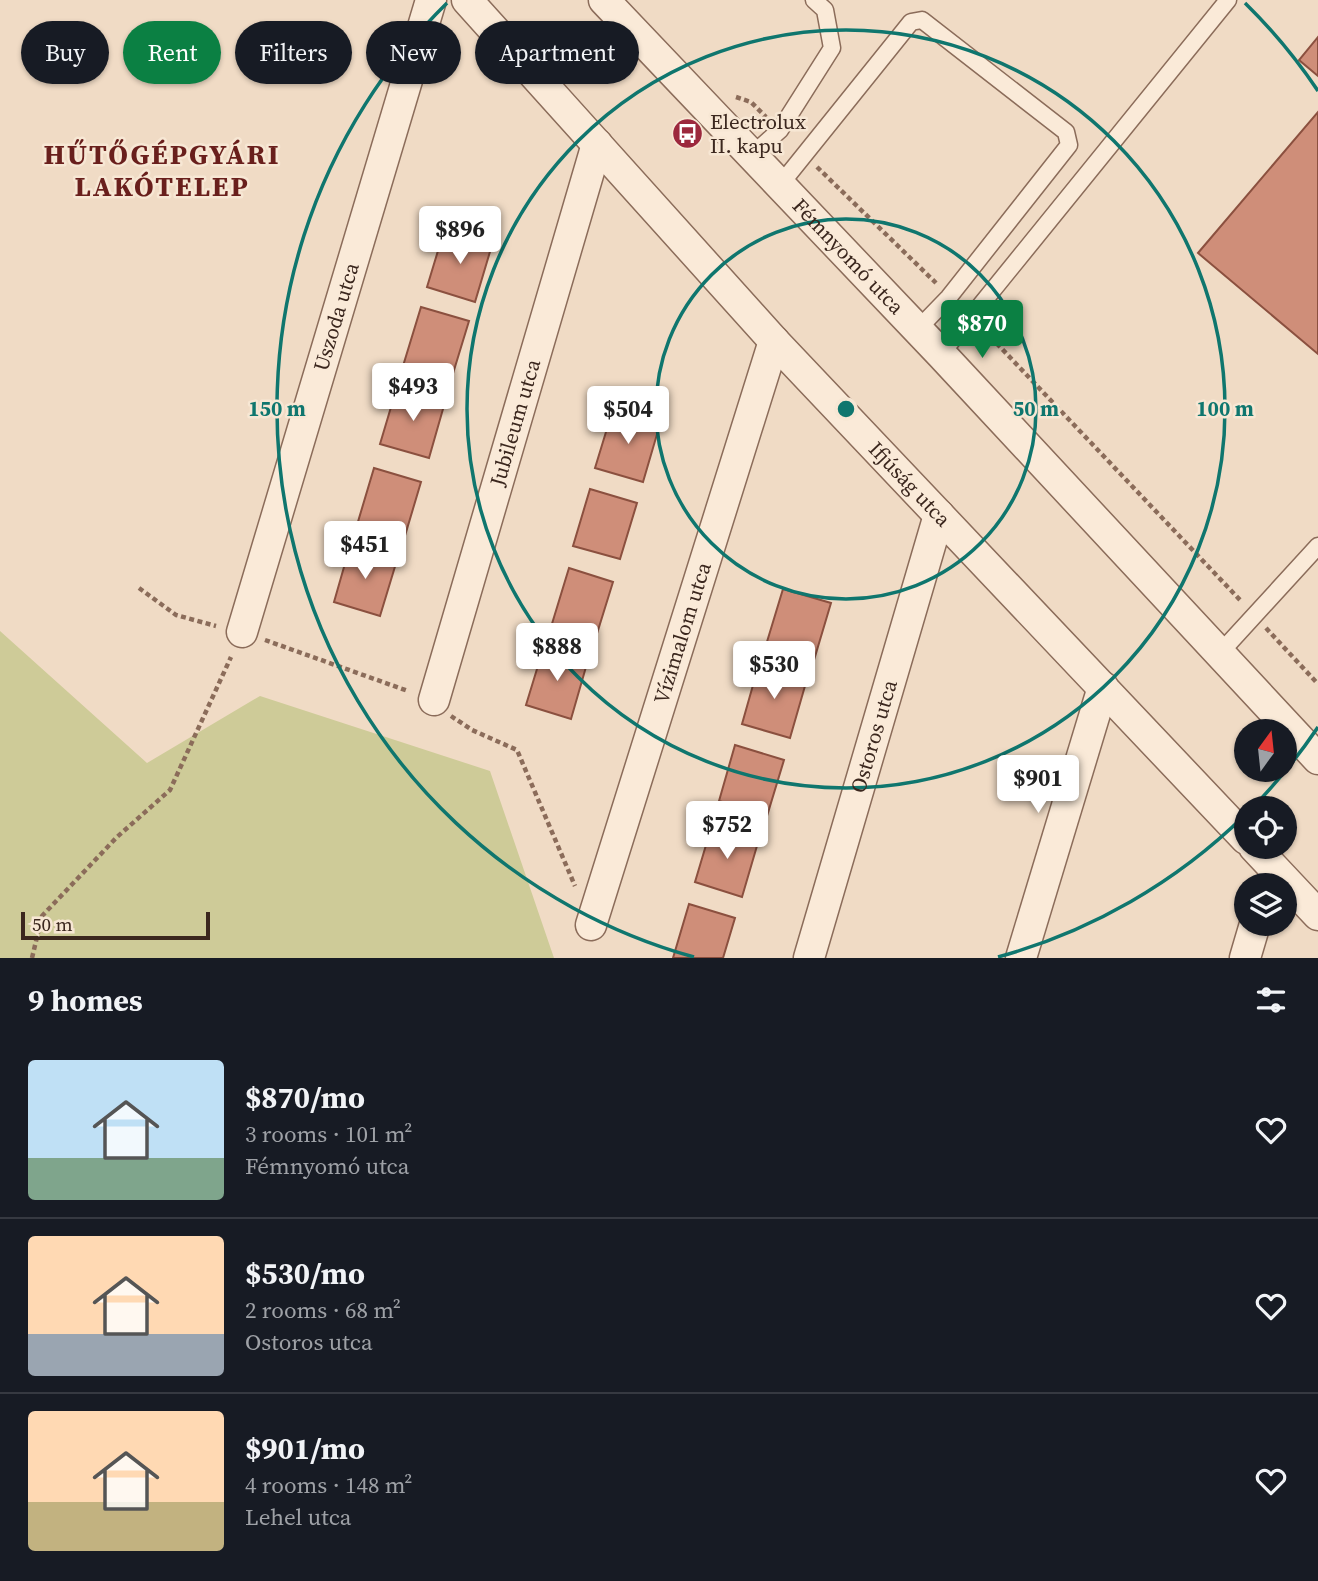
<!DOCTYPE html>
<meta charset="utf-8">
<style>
body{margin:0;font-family:"Source Serif 4",serif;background:#20242c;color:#f1f3f6;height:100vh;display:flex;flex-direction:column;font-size:26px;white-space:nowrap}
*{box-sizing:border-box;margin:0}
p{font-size:23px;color:#9ea1a6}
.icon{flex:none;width:38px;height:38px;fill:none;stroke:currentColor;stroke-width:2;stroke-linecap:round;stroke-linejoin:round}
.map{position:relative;height:958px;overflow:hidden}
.details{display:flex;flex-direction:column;background:#171b24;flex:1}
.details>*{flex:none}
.top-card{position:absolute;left:21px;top:21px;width:700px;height:63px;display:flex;gap:14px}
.needle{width:46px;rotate:15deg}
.controls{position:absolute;left:1234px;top:719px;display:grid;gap:14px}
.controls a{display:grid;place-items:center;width:63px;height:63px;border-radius:50%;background:#171b24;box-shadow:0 2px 5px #0004;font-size:35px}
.scale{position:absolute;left:21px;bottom:18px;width:189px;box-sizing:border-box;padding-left:7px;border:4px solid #3b271e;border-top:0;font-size:19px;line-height:24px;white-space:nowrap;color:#3b271e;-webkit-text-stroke:5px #f7e7d4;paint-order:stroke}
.price{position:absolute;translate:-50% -60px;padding:0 16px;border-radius:7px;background:#fff;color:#222;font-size:23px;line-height:46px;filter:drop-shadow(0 2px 4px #0008)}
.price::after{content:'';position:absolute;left:50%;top:42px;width:21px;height:16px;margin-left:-10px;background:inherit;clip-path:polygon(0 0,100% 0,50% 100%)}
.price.selected{background:#0b8043;color:#fff}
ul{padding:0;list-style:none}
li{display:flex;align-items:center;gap:21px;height:175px;padding:0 28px}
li+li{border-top:2px solid #363941}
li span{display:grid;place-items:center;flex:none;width:196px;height:140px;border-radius:7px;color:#555}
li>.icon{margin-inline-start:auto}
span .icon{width:84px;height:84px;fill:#fffc;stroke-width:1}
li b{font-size:30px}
h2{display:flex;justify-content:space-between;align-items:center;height:84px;padding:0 28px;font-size:30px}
.tag{padding:0 24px;border-radius:32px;background:#171b24;box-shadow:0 2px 5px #0004;font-size:24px;line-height:63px}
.tag.selected{background:#0b8043;color:#fff}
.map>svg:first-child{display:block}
.green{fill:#cecb98}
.building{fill:#cf8e79;stroke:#8b503f;stroke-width:2}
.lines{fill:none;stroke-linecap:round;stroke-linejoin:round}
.lane-casing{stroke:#8b6c5a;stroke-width:19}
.street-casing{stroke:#8b6c5a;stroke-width:33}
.path{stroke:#8b6c5a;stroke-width:4.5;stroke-dasharray:5 3.5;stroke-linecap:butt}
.lane{stroke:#faead8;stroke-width:16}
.street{stroke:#faead8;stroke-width:30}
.ring{fill:none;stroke:#0f766e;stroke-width:3.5}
.labels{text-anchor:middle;stroke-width:5;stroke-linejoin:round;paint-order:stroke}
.poi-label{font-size:21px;fill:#3b271e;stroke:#f7e7d4;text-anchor:start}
.street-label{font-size:21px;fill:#3b271e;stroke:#f7e7d4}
.district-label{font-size:28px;font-weight:bold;letter-spacing:2px;fill:#691f1c;stroke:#f7e7d4}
.centre{fill:#0f766e;stroke:#f7e7d4;stroke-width:3.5}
.ring-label{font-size:21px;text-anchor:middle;font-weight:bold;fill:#0f766e;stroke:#f7e7d4;stroke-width:5;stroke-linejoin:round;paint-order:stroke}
</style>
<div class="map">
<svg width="1318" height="958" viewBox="0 0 1318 958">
<rect width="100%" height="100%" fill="#f0dbc5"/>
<path class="green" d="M0 631 147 763 260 696 490 771 554 958H0Z"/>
<g class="building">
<path d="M1318 37V76L1299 60Z"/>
<path d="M1318 112V354L1198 253Z"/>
<path d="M444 231 492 245 475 302 427 287Z"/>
<path d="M421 307 469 321 451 380 403 366Z"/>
<path d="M397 387 445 402 429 458 380 444Z"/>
<path d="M613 409 660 424 643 482 595 468Z"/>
<path d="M374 468 421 482 404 539 357 525Z"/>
<path d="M590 489 637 503 620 559 573 546Z"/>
<path d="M350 546 397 560 380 616 334 602Z"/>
<path d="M569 568 613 582 595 640 551 627Z"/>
<path d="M783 589 831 603 814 660 766 645Z"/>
<path d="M544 646 588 660 571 719 526 705Z"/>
<path d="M759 664 807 679 790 738 742 724Z"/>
<path d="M735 745 784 760 767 816 719 801Z"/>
<path d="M712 825 759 839 742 897 695 882Z"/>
<path d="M689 904 735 918 723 958H673Z"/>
</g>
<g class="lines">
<defs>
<g id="lane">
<path d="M752 155 780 130 832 48 825 10 814 0"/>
<path d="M780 185 911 22 922 20 1066 132 1069 145 949 297 918 329"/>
<path d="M941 354 1228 0"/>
<path d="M1220 653 1318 546"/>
</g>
<g id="street">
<path id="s1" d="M467 0 774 341 1246 839"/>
<path id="s2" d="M604 0 941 354 1318 759"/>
<path id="s3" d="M242 632 431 0"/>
<path id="s4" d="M434 700 597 144"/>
<path d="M1254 847 1318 915"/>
<path id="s5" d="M591 925 774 341"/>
<path id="s6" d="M809 958 939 515"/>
<path d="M1021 958 1103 687"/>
<path d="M1245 958 1255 924"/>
</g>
</defs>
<use href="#lane" class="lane-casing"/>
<use href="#street" class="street-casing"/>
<g class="path">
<path d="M736 97 751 102 766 117"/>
<path d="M817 167 936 283"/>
<path d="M985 331 1241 601"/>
<path d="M139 588 176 615 216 626"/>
<path d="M1266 628 1318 684"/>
<path d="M265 640 408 691"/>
<path d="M451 716 472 730 517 750 575 886"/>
<path d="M32 958 42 916 117 837 170 790 231 657"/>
</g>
<use href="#lane" class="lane"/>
<use href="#street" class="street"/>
</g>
<g class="ring">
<circle cx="846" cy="409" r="190"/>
<circle cx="846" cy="409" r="379"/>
<path d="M1318 727A569 569 0 0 1 1252 808M1245 815A569 569 0 0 1 998 957M694 957A569 569 0 0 1 447 3M1245 3A569 569 0 0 1 1318 91"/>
</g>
<defs>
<symbol id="bus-disc" viewBox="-11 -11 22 22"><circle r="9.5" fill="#9c283d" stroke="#f7e7d4"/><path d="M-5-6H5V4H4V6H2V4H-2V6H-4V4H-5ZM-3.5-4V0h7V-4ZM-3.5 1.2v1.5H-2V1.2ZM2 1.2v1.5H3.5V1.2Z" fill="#fff"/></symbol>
</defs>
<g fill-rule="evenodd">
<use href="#bus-disc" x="670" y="116" width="35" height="35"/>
</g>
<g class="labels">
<g class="poi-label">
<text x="710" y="129">Electrolux<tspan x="710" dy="24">II. kapu</tspan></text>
</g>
<g class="street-label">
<text dy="7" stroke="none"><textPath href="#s2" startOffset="354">Fémnyomó utca</textPath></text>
<text dy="7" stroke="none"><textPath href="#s3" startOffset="329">Uszoda utca</textPath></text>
<text dy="7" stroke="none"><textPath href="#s4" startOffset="289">Jubileum utca</textPath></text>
<text dy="7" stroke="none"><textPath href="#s1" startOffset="656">Ifjúság utca</textPath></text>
<text dy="7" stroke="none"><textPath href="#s5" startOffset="306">Vízimalom utca</textPath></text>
<text dy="7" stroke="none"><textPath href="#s6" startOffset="231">Ostoros utca</textPath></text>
</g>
<g class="district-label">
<text x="162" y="164">HŰTŐGÉPGYÁRI<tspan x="162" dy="32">LAKÓTELEP</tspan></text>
</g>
</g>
<circle cx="846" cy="409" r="10" class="centre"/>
<g class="ring-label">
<text x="1036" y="416">50 m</text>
<text x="1225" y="416">100 m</text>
<text x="277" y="416">150 m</text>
</g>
</svg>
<div class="controls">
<a><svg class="needle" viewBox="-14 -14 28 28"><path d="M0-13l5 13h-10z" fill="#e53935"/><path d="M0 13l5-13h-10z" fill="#9ea1a6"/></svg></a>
<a><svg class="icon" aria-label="locate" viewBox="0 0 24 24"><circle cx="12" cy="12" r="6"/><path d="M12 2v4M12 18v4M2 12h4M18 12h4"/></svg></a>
<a><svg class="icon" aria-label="layers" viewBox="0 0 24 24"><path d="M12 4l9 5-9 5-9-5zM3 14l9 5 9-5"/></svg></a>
</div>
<div class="scale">50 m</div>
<b class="price" style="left:460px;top:266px">$896</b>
<b class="price selected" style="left:982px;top:360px">$870</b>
<b class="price" style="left:413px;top:423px">$493</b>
<b class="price" style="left:628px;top:446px">$504</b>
<b class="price" style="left:365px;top:581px">$451</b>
<b class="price" style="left:557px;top:683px">$888</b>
<b class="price" style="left:774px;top:701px">$530</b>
<b class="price" style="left:1038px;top:815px">$901</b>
<b class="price" style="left:727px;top:861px">$752</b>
<div class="top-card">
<a class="tag">Buy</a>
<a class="tag selected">Rent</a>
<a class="tag">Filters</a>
<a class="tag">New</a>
<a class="tag">Apartment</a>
</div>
</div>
<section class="details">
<h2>9 homes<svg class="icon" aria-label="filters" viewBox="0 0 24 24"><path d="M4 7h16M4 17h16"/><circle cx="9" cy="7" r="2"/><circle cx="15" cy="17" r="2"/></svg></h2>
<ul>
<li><span style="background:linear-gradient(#bfe0f5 70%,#7fa58c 0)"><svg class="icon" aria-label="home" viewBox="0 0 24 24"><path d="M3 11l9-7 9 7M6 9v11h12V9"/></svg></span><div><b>$870/mo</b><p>3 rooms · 101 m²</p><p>Fémnyomó utca</p></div><svg class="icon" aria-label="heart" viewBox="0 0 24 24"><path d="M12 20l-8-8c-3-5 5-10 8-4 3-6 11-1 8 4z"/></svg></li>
<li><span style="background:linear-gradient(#ffd9b3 70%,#9aa5b1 0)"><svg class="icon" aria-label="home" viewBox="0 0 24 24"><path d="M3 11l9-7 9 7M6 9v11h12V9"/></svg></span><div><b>$530/mo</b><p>2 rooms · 68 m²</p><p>Ostoros utca</p></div><svg class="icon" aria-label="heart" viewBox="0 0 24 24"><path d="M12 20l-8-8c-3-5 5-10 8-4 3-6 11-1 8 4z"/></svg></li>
<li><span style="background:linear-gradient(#ffd9b3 65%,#c2b280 0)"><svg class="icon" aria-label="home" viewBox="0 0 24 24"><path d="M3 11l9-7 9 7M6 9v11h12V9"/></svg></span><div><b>$901/mo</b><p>4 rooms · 148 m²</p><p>Lehel utca</p></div><svg class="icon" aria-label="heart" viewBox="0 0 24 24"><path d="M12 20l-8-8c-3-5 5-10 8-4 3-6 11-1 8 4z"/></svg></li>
</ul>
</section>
